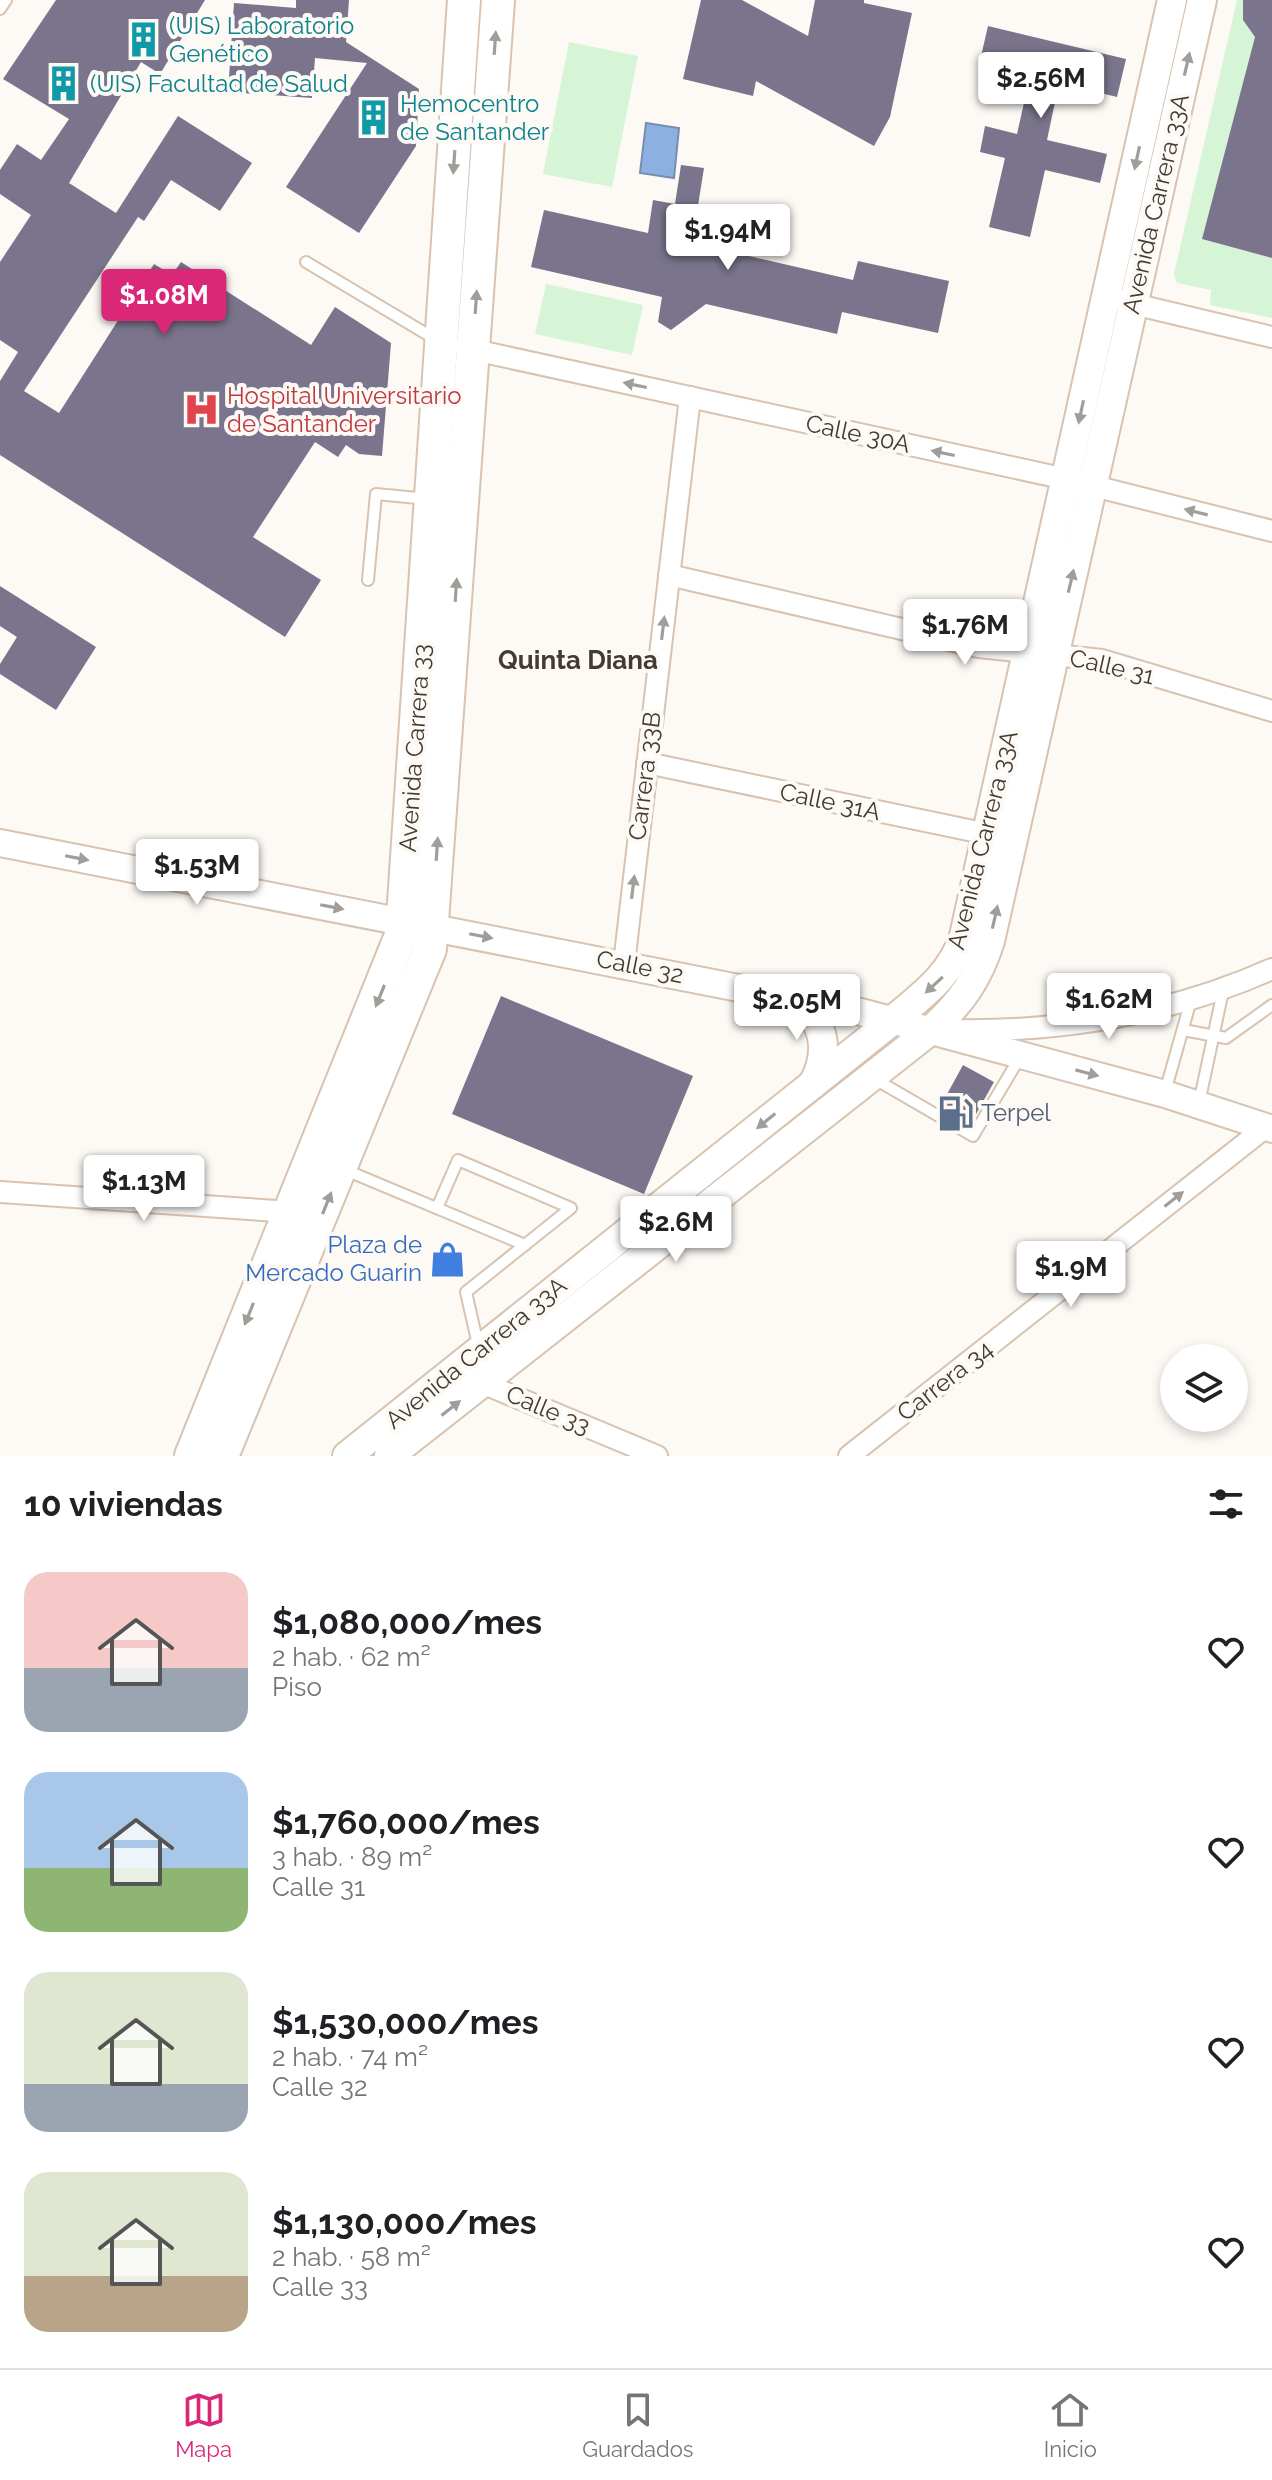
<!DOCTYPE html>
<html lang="es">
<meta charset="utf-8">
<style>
body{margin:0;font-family:Raleway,sans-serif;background:#f2f2f2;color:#202124;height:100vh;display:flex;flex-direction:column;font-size:30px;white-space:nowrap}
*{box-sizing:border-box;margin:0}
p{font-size:26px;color:#757577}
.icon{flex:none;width:44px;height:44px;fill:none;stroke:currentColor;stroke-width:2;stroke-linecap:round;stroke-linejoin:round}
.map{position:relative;height:1456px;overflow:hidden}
.drawer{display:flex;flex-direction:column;background:#fff;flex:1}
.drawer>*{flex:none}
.buttons{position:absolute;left:1160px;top:1344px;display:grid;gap:16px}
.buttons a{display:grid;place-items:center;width:88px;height:88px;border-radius:50%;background:#fff;box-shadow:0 4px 12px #0003;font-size:40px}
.price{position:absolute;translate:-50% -68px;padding:0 18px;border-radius:8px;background:#fff;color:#222;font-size:26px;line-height:52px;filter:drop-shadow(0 2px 4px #0008)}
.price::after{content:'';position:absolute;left:50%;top:48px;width:24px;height:18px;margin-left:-12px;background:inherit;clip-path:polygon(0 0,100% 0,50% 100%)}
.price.selected{background:#db2777;color:#fff}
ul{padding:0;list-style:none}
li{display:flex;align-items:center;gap:24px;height:200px;padding:0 24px}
li span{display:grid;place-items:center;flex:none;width:224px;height:160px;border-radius:24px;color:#555}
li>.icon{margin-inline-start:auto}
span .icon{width:96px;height:96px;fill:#fffc;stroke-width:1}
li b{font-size:34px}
h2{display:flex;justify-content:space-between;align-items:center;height:96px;padding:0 24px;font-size:34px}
.tab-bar{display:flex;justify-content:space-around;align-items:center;height:112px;border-top:2px solid #e0e0e0;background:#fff;font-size:22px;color:#757577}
.tab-bar a{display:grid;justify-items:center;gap:4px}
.tab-bar .selected{color:#db2777}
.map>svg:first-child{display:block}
.green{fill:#d6f5d7}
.water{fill:#8cb1e0;stroke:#768eac;stroke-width:2}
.building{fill:#7a758c}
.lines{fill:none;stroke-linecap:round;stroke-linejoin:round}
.service-casing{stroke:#d8c3b0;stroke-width:14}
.minor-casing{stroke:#d8c3b0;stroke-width:24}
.tertiary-casing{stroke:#d8c3b0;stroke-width:30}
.secondary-casing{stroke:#d8c3b0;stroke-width:32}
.primary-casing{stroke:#d8c3b0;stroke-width:36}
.service{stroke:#fff;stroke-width:10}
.minor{stroke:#fff;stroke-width:20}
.tertiary{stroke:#fff;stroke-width:26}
.secondary{stroke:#fff;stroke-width:28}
.primary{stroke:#fff;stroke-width:32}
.oneway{fill:#a19d99}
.labels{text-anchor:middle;stroke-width:8;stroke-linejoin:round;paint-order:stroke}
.culture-label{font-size:24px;fill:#0d838f;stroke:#fdf9f5;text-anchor:start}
.street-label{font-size:24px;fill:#433b33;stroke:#fdf9f5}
.health-label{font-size:24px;fill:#be3a42;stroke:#fdf9f5;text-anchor:start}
.service-label{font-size:24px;fill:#4e5e75;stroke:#fdf9f5;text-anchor:start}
.shop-label{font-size:24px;fill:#366cbe;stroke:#fdf9f5;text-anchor:end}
.neighbourhood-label{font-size:26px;font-weight:bold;fill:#433b33;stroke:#fdf9f5}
</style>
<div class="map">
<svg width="1272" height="1456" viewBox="0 0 1272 1456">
<rect width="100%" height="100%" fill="#fdf9f5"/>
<g class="green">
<path d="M1237 0H1243V20L1255 37 1202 239 1272 258V318L1210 305 1211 290 1177 283 1174 274Z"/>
<path d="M569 42 638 56 612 187 543 174Z"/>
<path d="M546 284 643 305 632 355 535 334Z"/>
</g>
<path class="water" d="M646 123 679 128 674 178 640 173Z"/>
<g class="building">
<path d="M56 0H205L160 74 141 62 69 183 116 213 178 116 252 163 220 211 171 180 144 221 138 217 24 391 59 413 154 264 172 275 181 262 311 345 335 307 391 343 382 456 359 454 346 445 338 457 315 442 253 537 321 580 285 637 0 455V381L18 352 0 340V262L31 215 0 194V170L17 144 41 160 69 119 3 79Z"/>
<path d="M296 0H349L346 42 419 89 416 146 359 233 286 187 367 63 315 58 312 98 228 92 234 3 296 8Z"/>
<path d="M701 0H742L808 36 815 0H864V3L912 13 890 117 874 146 756 81 753 96 683 79Z"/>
<path d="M1243 0H1272V258L1202 239 1255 37 1243 20Z"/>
<path d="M988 26 1126 59 1117 97 1059 83 1047 140 1107 154 1100 183 1045 170 1030 237 989 227 1005 158 980 152 985 126 1017 134 1030 76 979 65Z"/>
<path d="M681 165 704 168 692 243 853 280 858 261 949 281 938 333 842 312 837 334 706 304 671 330 658 322 662 297 531 267 544 210 648 233 653 200 675 204Z"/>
<path d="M0 586 96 647 56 710 0 674V664L17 637 0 626Z"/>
<path d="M501 996 693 1076 644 1194 452 1114Z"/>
<path d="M963 1065 994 1082 970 1125 940 1107Z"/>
</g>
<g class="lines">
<defs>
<g id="service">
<path d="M0 9 6 0"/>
<path d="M306 262 435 339"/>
<path d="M368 580 376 494 428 499"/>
<path d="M1183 1030 1226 1038 1272 1005"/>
<path d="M873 1078 973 1136 1020 1057"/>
<path d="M1165 1092 1191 1000"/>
<path d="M1199 1103 1223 991"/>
<path d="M343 1169 525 1245"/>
<path d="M437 1208 458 1160 571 1208 466 1292 479 1349"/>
</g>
<g id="minor">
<path d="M1121 301 1272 337"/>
<path d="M465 348 1066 479 1272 531"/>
<path d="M669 575 979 647 1102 660 1272 711"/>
<path d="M647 763 997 836"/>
<path d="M624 964 690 397"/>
<path d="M955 1030C1065 1032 1171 1014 1272 969"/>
<path d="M0 1192 291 1212"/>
<path d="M482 1383 657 1456"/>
<path d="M849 1456 1266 1127"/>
</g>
<path id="tertiary" d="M0 843 861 1012 1165 1094 1272 1129"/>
<g id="secondary">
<path d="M793 997C825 1019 831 1051 813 1084"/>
<path d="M347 1456 893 1020C923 995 952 974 964 936L1172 0"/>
<path d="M389 1456 931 1030C961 1003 978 979 990 941L1202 0"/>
</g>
<g id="primary">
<path d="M191 1456 402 933 464 0"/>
<path d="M222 1456 430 949 498 0"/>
</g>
</defs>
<use href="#service" class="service-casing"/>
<use href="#minor" class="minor-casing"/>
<use href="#tertiary" class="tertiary-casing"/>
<use href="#secondary" class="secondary-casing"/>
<use href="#primary" class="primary-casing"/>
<use href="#service" class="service"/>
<use href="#minor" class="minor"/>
<use href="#tertiary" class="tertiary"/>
<use href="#secondary" class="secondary"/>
<use href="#primary" class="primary"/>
</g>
<defs><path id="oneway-solid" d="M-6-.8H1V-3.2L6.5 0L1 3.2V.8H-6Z" transform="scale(2)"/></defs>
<g class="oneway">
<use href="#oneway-solid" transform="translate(495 43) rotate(-86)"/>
<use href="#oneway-solid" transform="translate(1187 64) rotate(-77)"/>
<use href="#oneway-solid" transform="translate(1137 158) rotate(102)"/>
<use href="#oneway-solid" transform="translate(454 162) rotate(94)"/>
<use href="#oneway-solid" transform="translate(476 302) rotate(-86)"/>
<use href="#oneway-solid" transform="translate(635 385) rotate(-168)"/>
<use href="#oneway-solid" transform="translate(1081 412) rotate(102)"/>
<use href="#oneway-solid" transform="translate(943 453) rotate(-168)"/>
<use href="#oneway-solid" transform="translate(1196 512) rotate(-166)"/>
<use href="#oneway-solid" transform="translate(1071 581) rotate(-77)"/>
<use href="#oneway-solid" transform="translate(456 590) rotate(-86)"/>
<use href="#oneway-solid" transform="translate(663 628) rotate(-83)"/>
<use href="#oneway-solid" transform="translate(437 849) rotate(-86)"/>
<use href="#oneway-solid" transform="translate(77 858) rotate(11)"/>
<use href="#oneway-solid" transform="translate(633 887) rotate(-83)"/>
<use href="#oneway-solid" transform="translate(332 907) rotate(11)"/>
<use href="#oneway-solid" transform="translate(995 917) rotate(-77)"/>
<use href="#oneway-solid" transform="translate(481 936) rotate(11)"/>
<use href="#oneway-solid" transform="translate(934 985) rotate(137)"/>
<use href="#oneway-solid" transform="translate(380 996) rotate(112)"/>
<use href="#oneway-solid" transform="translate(1087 1073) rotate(15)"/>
<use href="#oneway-solid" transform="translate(766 1121) rotate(141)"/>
<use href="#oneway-solid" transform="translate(1174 1199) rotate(-38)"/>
<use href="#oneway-solid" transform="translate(327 1203) rotate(-68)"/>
<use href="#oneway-solid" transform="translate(249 1314) rotate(112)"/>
<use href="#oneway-solid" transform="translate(451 1408) rotate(-38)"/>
</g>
<defs>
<symbol id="building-bare" viewBox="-9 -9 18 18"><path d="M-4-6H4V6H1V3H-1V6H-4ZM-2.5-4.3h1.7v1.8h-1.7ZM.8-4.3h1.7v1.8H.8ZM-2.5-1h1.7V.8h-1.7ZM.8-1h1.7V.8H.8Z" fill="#0f9aa8" stroke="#fdf9f5" stroke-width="2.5" paint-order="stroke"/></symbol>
<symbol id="hospital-bare" viewBox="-9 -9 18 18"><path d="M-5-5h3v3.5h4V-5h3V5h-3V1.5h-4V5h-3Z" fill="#e0444e" stroke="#fdf9f5" stroke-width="2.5" paint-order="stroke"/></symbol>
<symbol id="fuel-bare" viewBox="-9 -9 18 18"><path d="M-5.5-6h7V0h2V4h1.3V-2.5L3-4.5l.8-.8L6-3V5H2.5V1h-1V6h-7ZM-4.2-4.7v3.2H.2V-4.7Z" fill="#5c6f8a" stroke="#fdf9f5" stroke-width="2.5" paint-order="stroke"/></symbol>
<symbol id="shop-bare" viewBox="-9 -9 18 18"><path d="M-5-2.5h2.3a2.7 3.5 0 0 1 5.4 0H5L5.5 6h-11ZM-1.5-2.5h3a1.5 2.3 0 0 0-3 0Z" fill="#3f7fe0" stroke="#fdf9f5" stroke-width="2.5" paint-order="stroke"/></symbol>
</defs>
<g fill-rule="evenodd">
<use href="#building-bare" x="118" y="14" width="51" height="51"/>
<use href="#building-bare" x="38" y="58" width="51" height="51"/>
<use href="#building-bare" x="348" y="92" width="51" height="51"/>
<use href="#hospital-bare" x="176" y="384" width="51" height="51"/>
<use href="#fuel-bare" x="930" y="1088" width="51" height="51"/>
<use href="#shop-bare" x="422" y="1234" width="51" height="51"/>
</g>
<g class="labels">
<g class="culture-label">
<text x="169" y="34">(UIS) Laboratorio<tspan x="169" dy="28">Genético</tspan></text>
<text x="90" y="92">(UIS) Facultad de Salud</text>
<text x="400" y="112">Hemocentro<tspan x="400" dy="28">de Santander</tspan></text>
</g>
<g class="street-label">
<text transform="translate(1156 204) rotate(-77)" y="8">Avenida Carrera 33A</text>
<text transform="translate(858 434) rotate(12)" y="8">Calle 30A</text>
<text transform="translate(1112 667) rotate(13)" y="8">Calle 31</text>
<text transform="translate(415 748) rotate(-86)" y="8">Avenida Carrera 33</text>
<text transform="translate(645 776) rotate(-83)" y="8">Carrera 33B</text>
<text transform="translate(830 802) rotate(12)" y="8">Calle 31A</text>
<text transform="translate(983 840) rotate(-76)" y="8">Avenida Carrera 33A</text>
<text transform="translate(640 967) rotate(11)" y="8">Calle 32</text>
<text transform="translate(476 1353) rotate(-39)" y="8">Avenida Carrera 33A</text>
<text transform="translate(945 1381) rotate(-38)" y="8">Carrera 34</text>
<text transform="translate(548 1410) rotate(23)" y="8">Calle 33</text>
</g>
<g class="health-label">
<text x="227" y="404">Hospital Universitario<tspan x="227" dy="28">de Santander</tspan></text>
</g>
<g class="service-label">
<text x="981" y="1121">Terpel</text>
</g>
<g class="shop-label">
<text x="422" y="1253">Plaza de<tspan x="422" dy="28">Mercado Guarin</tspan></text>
</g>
<g class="neighbourhood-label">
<text x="578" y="669">Quinta Diana</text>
</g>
</g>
</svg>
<div class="buttons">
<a><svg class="icon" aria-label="layers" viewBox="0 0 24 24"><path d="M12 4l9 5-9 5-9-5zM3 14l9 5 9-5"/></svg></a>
</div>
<b class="price" style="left:1041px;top:120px">$2.56M</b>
<b class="price" style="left:728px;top:272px">$1.94M</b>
<b class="price selected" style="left:164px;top:337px">$1.08M</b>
<b class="price" style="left:965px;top:667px">$1.76M</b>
<b class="price" style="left:197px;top:907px">$1.53M</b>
<b class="price" style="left:1109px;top:1041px">$1.62M</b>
<b class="price" style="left:797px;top:1042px">$2.05M</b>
<b class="price" style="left:144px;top:1223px">$1.13M</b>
<b class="price" style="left:676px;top:1264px">$2.6M</b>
<b class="price" style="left:1071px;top:1309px">$1.9M</b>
</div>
<section class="drawer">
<h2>10 viviendas<svg class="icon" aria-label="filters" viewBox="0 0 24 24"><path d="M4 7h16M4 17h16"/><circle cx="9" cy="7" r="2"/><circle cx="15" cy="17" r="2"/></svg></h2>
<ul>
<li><span style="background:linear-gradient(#f6c9c9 60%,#9aa5b1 0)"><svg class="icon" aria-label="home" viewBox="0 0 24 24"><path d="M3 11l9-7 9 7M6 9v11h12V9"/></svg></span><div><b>$1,080,000/mes</b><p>2 hab. · 62 m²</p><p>Piso</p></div><svg class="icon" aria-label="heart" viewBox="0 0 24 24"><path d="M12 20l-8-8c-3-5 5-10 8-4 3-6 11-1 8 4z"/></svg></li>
<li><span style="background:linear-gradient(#a9c7e8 60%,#8fb573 0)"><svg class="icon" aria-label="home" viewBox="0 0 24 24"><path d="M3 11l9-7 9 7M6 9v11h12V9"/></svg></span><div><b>$1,760,000/mes</b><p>3 hab. · 89 m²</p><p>Calle 31</p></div><svg class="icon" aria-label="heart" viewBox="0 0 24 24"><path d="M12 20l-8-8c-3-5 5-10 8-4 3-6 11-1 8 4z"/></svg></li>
<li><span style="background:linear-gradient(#dfe7d0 70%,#9aa5b1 0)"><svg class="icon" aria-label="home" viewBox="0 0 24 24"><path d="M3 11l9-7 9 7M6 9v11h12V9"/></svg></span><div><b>$1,530,000/mes</b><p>2 hab. · 74 m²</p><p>Calle 32</p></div><svg class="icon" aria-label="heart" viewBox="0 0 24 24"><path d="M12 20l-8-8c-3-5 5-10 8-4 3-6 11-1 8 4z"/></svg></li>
<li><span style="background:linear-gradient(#dfe7d0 65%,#b9a48a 0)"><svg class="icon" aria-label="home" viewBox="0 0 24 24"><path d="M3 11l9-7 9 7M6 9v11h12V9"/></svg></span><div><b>$1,130,000/mes</b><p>2 hab. · 58 m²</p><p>Calle 33</p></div><svg class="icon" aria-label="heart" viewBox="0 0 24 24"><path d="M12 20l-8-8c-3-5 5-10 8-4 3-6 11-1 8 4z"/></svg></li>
</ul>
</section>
<nav class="tab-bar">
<a class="selected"><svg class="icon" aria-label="map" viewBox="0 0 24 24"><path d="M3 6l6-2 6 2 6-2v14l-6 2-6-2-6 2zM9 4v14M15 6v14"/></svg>Mapa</a>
<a><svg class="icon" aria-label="saved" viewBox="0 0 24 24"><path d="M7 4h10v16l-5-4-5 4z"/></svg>Guardados</a>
<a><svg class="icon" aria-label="home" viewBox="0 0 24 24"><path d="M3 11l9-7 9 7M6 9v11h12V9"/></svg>Inicio</a>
</nav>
